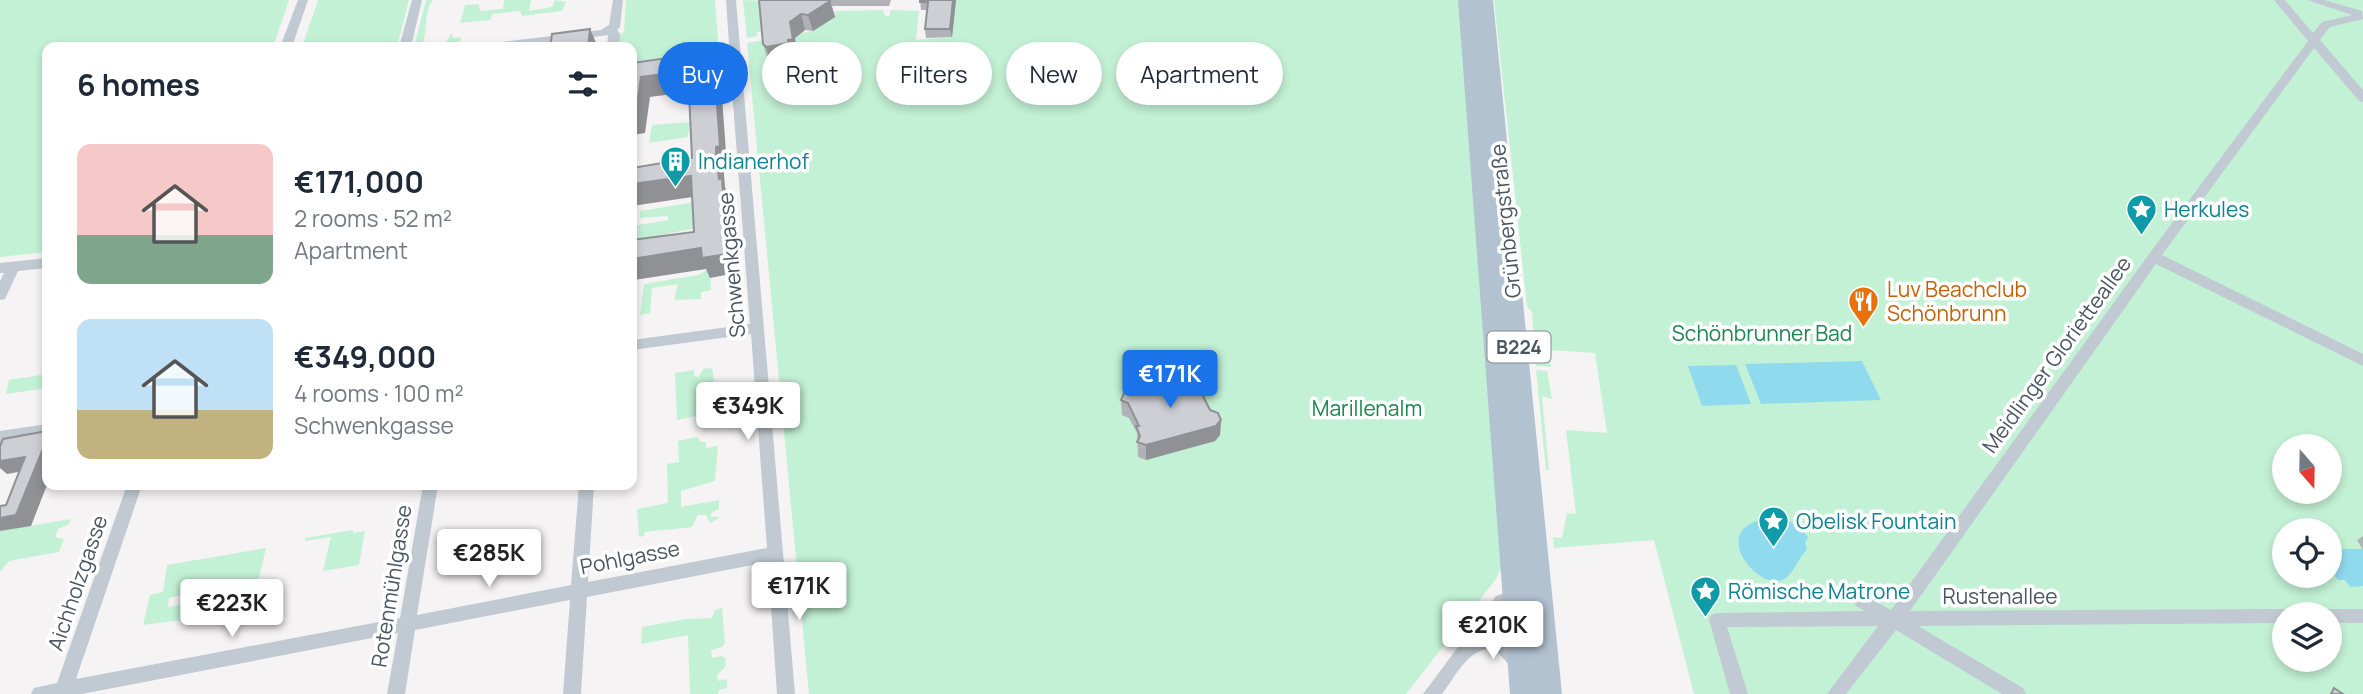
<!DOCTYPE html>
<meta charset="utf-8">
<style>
body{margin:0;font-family:Manrope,sans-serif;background:#f2f2f3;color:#1f2937;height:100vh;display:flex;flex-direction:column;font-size:26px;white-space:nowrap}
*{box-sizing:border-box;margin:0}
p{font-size:23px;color:#747a83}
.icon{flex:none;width:38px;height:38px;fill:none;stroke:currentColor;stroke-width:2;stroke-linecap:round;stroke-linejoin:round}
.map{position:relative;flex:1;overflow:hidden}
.panel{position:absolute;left:42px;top:42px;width:595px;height:448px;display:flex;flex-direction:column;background:#fff;border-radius:14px;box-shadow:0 4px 10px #0003}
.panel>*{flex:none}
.top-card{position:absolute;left:658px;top:42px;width:665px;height:63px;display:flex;gap:14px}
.needle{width:46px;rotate:160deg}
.controls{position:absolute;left:2272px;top:434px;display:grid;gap:14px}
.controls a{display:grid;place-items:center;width:70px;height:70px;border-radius:50%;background:#fff;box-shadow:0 4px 10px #0003;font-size:35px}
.price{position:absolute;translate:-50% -60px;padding:0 16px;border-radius:7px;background:#fff;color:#222;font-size:23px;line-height:46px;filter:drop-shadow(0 2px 4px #0008)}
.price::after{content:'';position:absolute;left:50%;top:42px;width:21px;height:16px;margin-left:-10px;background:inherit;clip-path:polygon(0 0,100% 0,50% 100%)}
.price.selected{background:#1a73e8;color:#fff}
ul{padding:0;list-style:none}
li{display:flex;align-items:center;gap:21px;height:175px;padding:0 35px}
li span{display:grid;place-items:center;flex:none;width:196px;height:140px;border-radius:14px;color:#555}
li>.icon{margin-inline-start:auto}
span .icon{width:84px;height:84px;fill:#fffc;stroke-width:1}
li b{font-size:30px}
h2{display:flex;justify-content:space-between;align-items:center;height:84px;padding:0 35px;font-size:30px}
.pill{padding:0 24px;border-radius:32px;background:#fff;box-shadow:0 4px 10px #0003;font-size:24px;line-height:63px}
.pill.selected{background:#1a73e8;color:#fff}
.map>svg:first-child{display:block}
.green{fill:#c3f1d5;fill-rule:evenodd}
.water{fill:#90daee}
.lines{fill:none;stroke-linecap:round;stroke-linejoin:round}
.street{fill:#c1cad2;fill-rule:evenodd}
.primary{fill:#b3c2d1;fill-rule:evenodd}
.wall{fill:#b0b2b7}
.shaded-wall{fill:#909195}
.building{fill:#cdcfd5;stroke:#909195;stroke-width:2}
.labels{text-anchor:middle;stroke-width:7;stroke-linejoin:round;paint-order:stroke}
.shield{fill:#fff;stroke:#808990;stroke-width:2}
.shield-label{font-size:19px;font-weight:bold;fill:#4a5661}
.culture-label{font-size:21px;fill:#0d838f;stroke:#fff;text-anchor:start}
.street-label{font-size:21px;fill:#4a5661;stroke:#fff}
.food-label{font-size:21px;fill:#c56008;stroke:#fff;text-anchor:start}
.park-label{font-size:21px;fill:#17864f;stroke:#fff}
</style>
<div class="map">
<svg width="2363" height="694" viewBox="0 0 2363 694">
<rect width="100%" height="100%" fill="#f5f3f3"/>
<g class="green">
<path d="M0 0H289L273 47H47V252L0 257Z"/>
<path d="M318 0H409L397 47H302Z"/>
<path d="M426 0H433C423 12 428 32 422 46L446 42 452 33 453 38 461 37 458 46 414 47Z"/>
<path d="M504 0H531L529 11 552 7 555 0 566 2 562 11 522 16 520 11 493 14 490 20 460 23 465 5 479 4 480 11 503 9Z"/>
<path d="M626 0H715L719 54 714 58 632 69V47H616L617 36 624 32Z"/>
<path d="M743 0 764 1 765 30 757 32V36L747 38Z"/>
<path d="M956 0H1460L1502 566 1496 579 1406 694H809L747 43 766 40 793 56H797L794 34 813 31 834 17 833 13 836 11 883 10 885 16H889L891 10 919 11 916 40 951 37Z"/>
<path d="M1494 0H2363V694H1694L1654 540 1554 548 1553 537 1562 538 1567 513 1576 514 1566 430 1607 433 1595 353 1549 350 1551 367 1536 366 1532 312 1527 306ZM2284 446H2329V492H2284ZM2284 530H2329V576H2284ZM2284 614H2329V660H2284Z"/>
<path d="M690 122 688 137 649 143 652 125Z"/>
<path d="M696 202V228L661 235 660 251 632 255V226L668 220V216L640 218V211Z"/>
<path d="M710 268 711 290 701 292V299L674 300 678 284 652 288 650 313 640 315 644 284 698 275Z"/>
<path d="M710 368 713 370 714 387 710 388 712 407 700 410 696 416 677 420 675 373 694 370V376L699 377 703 369Z"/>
<path d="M1536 370 1547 371 1552 399 1542 396 1549 470H1546Z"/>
<path d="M47 374V388L6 394 9 380Z"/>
<path d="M697 437 701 442H706V448L718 446 715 481 681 491V507L719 500V509L711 513V517H720L710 523 706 515H698L692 527 645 532 644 536 639 537 637 509 668 503 667 464 679 462 678 441Z"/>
<path d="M71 519 69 524 58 529 55 537 64 539 59 552 9 561 0 572V531Z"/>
<path d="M353 530V533L365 531 359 565 323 571 331 537 305 541V538Z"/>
<path d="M266 548 259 578 240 582 235 604 227 610 226 605 202 616 208 589 169 598 168 607 185 604 181 620 143 625 150 595 163 592 167 565Z"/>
<path d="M722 608 725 643 722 647 711 650 712 658 722 656 725 658 726 666 717 675 718 681 727 679V688L719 690 718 694H690L688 635 641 644 642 627 686 619 712 618 715 610Z"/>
</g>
<g class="water">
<path d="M1862 361 1881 400 1761 404 1745 364Z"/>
<path d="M1736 365 1751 404 1702 406 1688 366Z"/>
<path d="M1775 518C1790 520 1799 524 1808 537L1805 543 1807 550C1797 559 1792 579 1779 581 1751 585 1706 522 1775 518Z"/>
<path d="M2329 549H2363V586L2350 587 2345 580H2338L2329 567Z"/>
</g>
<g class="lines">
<g class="street">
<path d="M298 0H308L292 47H280Z"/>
<path d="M412 0H422L411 47H399Z"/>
<path d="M613 0H623L620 27 617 30 620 34 619 47H607L608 35 519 47H487L493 43 601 30 609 25Z"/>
<path d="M726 0H736L795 694H777L768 562 587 597 581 694H563L570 600 415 630 405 694H387L398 633 82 694H31L34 688 57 683 127 485H142L76 679 400 618 423 485H438L417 615 571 585 579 485H594L588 582 767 548 751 334 632 350V340L750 324 730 64 688 71 682 67 688 63 730 57Z"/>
<path d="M2274 0H2285L2313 33 2322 22 2352 15 2307 0H2324L2362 11 2363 19 2330 27 2320 40 2363 90V102L2359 101 2314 48 2162 255 2363 354V366L2156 264 1910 611 2284 609 2290 611 2291 614H2284V623L1918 626 2023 688 2026 694H2002L1896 630 1846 694H1827L1878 626 1727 627 1748 694H1730L1709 620 1711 615 1717 613 1865 611 1856 606 1854 601 1856 596 1862 594 1891 610 2149 254 2308 41Z"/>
<path d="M47 258V268L18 271 5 299 0 300V281L4 273H0V263Z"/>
<path d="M47 424V436L0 443V431Z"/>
<path d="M1516 589 1522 591 1524 596 1522 601 1508 606 1487 634C1505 634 1518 645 1525 661L1523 667 1517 669 1511 667 1495 649C1469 646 1456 676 1442 694H1423L1496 596Z"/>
<path d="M2329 609H2363V623H2329V614H2322L2323 611Z"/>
</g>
<path class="primary" d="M1458 0H1493L1562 694H1510Z"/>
</g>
<g class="wall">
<path d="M759 0H891L889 6H832L835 17 813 31 805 30 795 38 797 55 793 56V59L771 63 768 60 763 44Z"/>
<path d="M920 0H956L952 37 926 38 925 29 927 10H921Z"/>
<path d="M1149 379 1163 383 1210 410 1221 420 1220 435 1215 441 1146 460 1138 457 1137 433 1129 418 1122 415 1121 400 1149 385Z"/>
<path d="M2363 536V550L2357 540Z"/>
</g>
<g class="shaded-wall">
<path d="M953 0H956L952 37 950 29Z"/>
<path d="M830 1 835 17 813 31 808 15Z"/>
<path d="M801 14 805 30 795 38 797 55 793 56V59L771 63 766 47 790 22Z"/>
<path d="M590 29 598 47H588Z"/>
<path d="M703 53 710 73 704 69Z"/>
<path d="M711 67 722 97 727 166 724 167V175L725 187 729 198 735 273 710 278 706 269 634 280 632 307V259L701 248 719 179 716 155Z"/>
<path d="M688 71 695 91 650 97 645 133 632 135V114L641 77Z"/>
<path d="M691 176 699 196 632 206V184Z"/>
<path d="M1221 420 1220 435 1215 441 1146 460V445Z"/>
<path d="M47 439V485L31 526 0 531V518L35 469 7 474 0 468V461Z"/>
</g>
<g class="building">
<path d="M759 0H830V1L808 15 801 14 790 22 793 39 788 40V43L766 47 763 44Z"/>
<path d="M920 0H953L950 29H925L928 2H920Z"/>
<path d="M590 29 588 47H561V46L550 47 552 34Z"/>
<path d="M703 53 704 69 711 67 712 78 715 77 720 146 716 147V155L719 179 722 178 727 254 702 258 701 248 632 259V240L694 232 691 176 632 184V168L692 158 688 71 641 77 636 113 632 114V63Z"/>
<path d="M1161 376 1163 383 1193 376 1210 410 1218 413 1221 420 1216 426 1146 445 1137 442 1140 436 1136 426H1139L1128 403 1121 400 1125 391 1151 385 1149 379Z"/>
<path d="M47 431V439L16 515 0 518V506L6 505 25 457 0 461V446L3 439Z"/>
<path d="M2334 688 2343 694H2331Z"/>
</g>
<defs>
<symbol id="building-pin" viewBox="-11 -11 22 30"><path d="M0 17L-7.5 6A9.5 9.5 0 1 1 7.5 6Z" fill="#0f9aa8" stroke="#fff"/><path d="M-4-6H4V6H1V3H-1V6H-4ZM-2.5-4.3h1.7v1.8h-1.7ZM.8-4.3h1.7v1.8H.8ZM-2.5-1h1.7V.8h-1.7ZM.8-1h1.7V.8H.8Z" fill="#fff"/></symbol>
<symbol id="sight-pin" viewBox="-11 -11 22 30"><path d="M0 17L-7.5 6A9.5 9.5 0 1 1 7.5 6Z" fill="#0f9aa8" stroke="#fff"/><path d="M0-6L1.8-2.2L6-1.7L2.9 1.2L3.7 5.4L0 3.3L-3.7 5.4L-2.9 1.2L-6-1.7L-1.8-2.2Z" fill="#fff"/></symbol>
<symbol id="restaurant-pin" viewBox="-11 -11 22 30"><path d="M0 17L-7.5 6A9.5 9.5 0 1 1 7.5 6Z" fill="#e8710a" stroke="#fff"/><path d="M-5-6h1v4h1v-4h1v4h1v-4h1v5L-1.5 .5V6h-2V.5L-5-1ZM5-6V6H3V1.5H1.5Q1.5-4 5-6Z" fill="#fff"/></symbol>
</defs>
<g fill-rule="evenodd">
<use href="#building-pin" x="658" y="144" width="35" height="47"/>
<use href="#sight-pin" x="2124" y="192" width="35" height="47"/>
<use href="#restaurant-pin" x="1846" y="284" width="35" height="47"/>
<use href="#sight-pin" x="1756" y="504" width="35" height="47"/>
<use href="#sight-pin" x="1688" y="574" width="35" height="47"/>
</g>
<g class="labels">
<rect class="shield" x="1487.5" y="331.5" width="63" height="31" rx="5"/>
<g class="shield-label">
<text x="1519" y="354">B224</text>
</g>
<g class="culture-label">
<text x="698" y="169">Indianerhof</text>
<text x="2164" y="217">Herkules</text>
<text x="1796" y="529">Obelisk Fountain</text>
<text x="1728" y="599">Römische Matrone</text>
</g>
<g class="street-label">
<text transform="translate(1506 221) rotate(-96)" y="7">Grünbergstraße</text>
<text transform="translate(732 265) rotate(-95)" y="7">Schwenkgasse</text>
<text transform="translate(2057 355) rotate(-54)" y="7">Meidlinger Glorietteallee</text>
<text transform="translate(630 558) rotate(-11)" y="7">Pohlgasse</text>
<text transform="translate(78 583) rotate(-71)" y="7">Aichholzgasse</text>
<text transform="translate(392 586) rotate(-81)" y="7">Rotenmühlgasse</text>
<text x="2000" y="604">Rustenallee</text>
</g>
<g class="food-label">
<text x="1887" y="297">Luv Beachclub<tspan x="1887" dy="24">Schönbrunn</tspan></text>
</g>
<g class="park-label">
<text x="1762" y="341">Schönbrunner Bad</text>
<text x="1367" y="416">Marillenalm</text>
</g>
</g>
</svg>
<div class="controls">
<a><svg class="needle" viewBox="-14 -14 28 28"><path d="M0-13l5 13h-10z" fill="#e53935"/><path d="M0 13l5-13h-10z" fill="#747a83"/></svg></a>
<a><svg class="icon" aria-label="locate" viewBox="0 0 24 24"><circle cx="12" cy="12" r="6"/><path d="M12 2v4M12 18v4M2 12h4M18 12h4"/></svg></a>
<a><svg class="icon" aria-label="layers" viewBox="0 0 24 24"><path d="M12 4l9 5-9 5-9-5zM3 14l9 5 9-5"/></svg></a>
</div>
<b class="price selected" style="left:1170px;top:410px">€171K</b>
<b class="price" style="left:748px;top:442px">€349K</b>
<b class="price" style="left:489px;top:589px">€285K</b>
<b class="price" style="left:799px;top:622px">€171K</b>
<b class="price" style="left:232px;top:639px">€223K</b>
<b class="price" style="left:1493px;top:661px">€210K</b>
<div class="top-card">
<a class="pill selected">Buy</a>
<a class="pill">Rent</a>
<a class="pill">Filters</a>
<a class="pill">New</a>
<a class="pill">Apartment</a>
</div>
<section class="panel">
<h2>6 homes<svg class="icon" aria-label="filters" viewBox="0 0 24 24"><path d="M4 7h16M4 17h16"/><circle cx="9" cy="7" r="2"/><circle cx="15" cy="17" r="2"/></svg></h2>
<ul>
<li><span style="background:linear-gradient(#f6c9c9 65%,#7fa58c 0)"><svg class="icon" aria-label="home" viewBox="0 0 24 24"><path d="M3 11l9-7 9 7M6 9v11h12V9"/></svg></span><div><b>€171,000</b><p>2 rooms · 52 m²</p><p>Apartment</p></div></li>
<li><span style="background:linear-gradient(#bfe0f5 65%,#c2b280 0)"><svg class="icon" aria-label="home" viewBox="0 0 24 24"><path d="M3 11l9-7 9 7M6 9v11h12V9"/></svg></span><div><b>€349,000</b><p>4 rooms · 100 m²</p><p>Schwenkgasse</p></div></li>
</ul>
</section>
</div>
